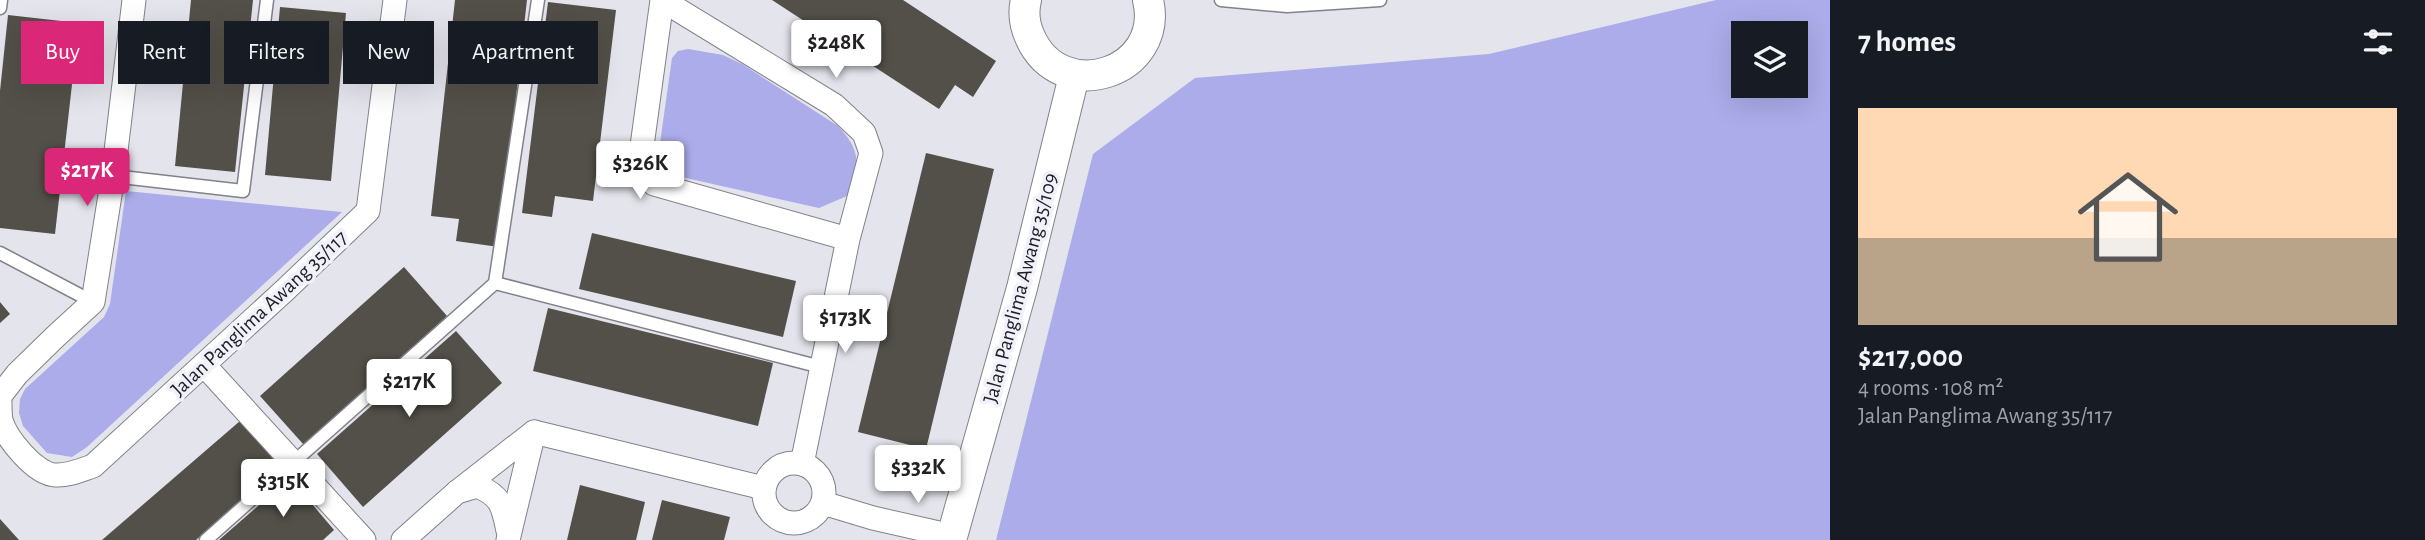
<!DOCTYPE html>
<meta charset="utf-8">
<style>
body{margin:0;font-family:"Alegreya Sans",sans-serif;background:#20242c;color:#f1f3f6;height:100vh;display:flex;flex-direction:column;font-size:26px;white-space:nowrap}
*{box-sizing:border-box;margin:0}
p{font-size:23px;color:#9ea1a6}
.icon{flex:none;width:38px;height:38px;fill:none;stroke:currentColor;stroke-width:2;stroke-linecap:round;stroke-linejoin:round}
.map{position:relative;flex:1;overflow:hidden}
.drawer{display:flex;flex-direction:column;background:#171b24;width:595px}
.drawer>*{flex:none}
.top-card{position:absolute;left:21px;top:21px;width:665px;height:63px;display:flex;gap:14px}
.tools{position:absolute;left:1731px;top:21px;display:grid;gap:14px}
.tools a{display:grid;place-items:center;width:77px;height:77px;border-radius:0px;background:#171b24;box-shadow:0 7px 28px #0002;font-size:35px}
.price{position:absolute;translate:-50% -60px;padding:0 16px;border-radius:7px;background:#fff;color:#222;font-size:23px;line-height:46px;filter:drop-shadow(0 2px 4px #0008)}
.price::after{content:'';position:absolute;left:50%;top:42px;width:21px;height:16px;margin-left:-10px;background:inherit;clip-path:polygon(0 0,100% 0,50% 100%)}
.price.on{background:#db2777;color:#fff}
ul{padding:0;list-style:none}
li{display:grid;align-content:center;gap:14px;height:371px;padding:0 28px}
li+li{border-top:2px solid #363941}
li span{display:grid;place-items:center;height:217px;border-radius:0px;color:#555}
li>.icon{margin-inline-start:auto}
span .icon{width:126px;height:126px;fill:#fffc;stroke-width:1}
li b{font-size:30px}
h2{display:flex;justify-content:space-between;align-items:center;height:84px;padding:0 28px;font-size:30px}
.pill{padding:0 24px;border-radius:0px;background:#171b24;box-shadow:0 7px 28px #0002;font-size:24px;line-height:63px}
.pill.on{background:#db2777;color:#fff}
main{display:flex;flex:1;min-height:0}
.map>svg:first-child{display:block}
.green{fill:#abace9;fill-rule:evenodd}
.building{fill:#535049}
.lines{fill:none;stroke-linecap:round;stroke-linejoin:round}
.service-casing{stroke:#81828a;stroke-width:15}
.minor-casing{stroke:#81828a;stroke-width:25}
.tertiary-casing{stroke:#81828a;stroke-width:32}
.service{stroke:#fff;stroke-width:12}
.minor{stroke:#fff;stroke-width:23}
.tertiary{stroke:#fff;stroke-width:30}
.labels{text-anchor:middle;stroke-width:7;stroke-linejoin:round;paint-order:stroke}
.street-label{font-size:21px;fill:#202023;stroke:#f0f1fa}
</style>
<main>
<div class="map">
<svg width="1830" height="540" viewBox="0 0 1830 540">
<rect width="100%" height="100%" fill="#e3e4ec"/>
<g class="green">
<path d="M1716 0H1830V540H996L1093 154 1195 78 1489 54ZM1743 33H1796V86H1743Z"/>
<path d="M688 49 723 55 742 64 838 126C861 150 861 167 847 196L819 208 677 176C667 169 662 162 659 150L672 58 678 51Z"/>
<path d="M126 191 342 212 87 447 72 457 47 453 23 426 19 413 20 399 25 389 104 317 110 304Z"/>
</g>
<g class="building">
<path d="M191 0H253L235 172 175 166Z"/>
<path d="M455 0H527L499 247 456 241 459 219 431 216Z"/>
<path d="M772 0H903L996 61 973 97 955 85 939 109Z"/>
<path d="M548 2 616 10 593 201 555 196 552 217 522 213Z"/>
<path d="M280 7 346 13 331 181 265 175Z"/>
<path d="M8 15 79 23 55 234 0 228V91Z"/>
<path d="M926 153 994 169 926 449 858 432Z"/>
<path d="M592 233 796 281 783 337 579 289Z"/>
<path d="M404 267 447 316 304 445 260 396Z"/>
<path d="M0 302 10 314 0 323Z"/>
<path d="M548 308 773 363 758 426 533 371Z"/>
<path d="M456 331 502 383 363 507 317 454Z"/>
<path d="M240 421 280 467 196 540H102Z"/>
<path d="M290 478 334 530 323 540H219Z"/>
<path d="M580 485 645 502 636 540H567Z"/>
<path d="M662 500 730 517 724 540H652Z"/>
<path d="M0 519 10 530 19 540H0Z"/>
</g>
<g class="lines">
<defs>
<g id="service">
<path d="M1221 0 1287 6 1380 0"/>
<path d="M0 8 1 0"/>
<path d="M113 176 243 191 267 0"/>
<path d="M0 253 93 302"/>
<path d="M495 283 821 367"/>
<path d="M206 540 495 283 538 0"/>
</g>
<g id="minor">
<path d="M204 365 364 540"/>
<path d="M0 396 17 374 56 336 93 302 113 176 134 0"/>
<path d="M0 403C0 408 0 415 1 420 6 438 35 474 55 475 68 476 81 470 93 466L284 291 368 211 395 0"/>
<path d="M534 432 764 488"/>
<circle cx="794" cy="493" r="30"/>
<path d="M802 464 848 239 871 153 864 133 834 105 662 0 642 146 644 166 654 184 848 239"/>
<path d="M457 492 477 486C502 496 503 507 508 531"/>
<path d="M823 503 873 518 952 536"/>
<path d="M403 540 457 492 534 432 508 540"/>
</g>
<g id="tertiary">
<path d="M1026 0C1023 12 1025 26 1030 37 1061 107 1165 73 1148 0"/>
<path d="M951 540 1022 288 1074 76"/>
</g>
</defs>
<use href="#service" class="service-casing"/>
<use href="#minor" class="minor-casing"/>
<use href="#tertiary" class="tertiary-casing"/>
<use href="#service" class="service"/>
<use href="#minor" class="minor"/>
<use href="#tertiary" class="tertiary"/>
</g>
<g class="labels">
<g class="street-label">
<text transform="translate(1020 288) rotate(-75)" y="7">Jalan Panglima Awang 35/109</text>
<text transform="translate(259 313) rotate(-43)" y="7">Jalan Panglima Awang 35/117</text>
</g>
</g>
</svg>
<div class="tools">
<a><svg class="icon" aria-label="layers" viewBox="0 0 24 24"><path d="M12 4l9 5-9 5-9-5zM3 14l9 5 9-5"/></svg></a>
</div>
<b class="price" style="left:836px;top:80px">$248K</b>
<b class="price" style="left:640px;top:201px">$326K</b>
<b class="price on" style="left:87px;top:208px">$217K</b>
<b class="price" style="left:845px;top:355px">$173K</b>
<b class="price" style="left:409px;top:419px">$217K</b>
<b class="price" style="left:918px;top:505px">$332K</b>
<b class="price" style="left:283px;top:519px">$315K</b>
<div class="top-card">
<a class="pill on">Buy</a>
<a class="pill">Rent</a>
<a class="pill">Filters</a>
<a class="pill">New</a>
<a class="pill">Apartment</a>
</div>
</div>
<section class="drawer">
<h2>7 homes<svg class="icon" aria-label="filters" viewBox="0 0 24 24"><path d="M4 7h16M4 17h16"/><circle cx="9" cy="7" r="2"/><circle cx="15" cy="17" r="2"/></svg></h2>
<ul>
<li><span style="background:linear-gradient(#ffd9b3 60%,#b9a48a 0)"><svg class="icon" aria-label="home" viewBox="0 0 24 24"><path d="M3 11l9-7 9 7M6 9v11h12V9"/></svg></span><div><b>$217,000</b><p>4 rooms · 108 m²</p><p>Jalan Panglima Awang 35/117</p></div></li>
</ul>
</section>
</main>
